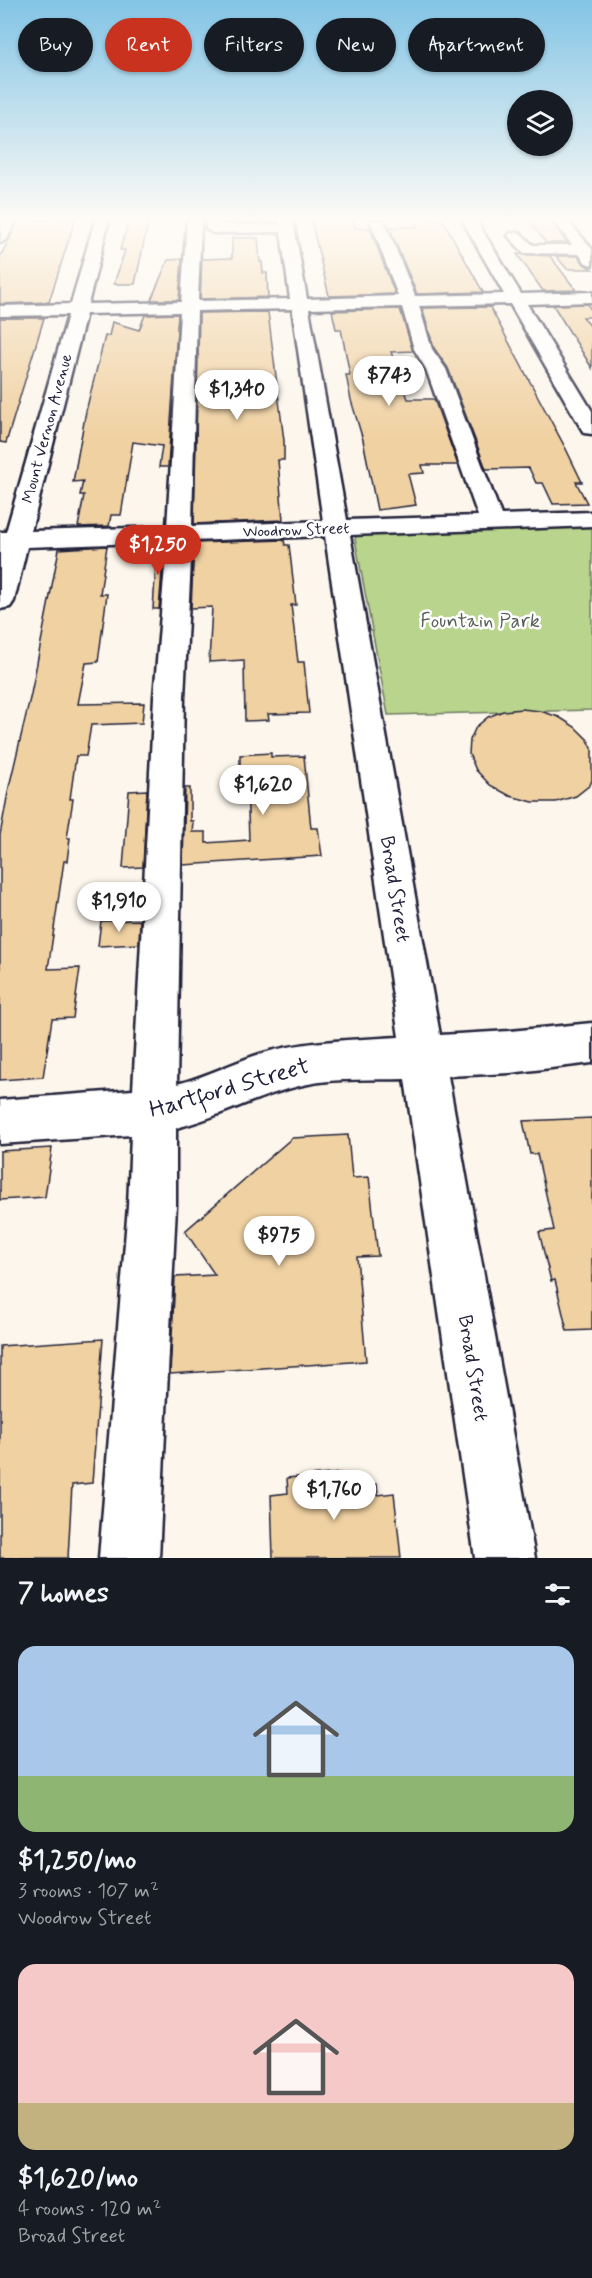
<!DOCTYPE html>
<meta charset="utf-8">
<style>
body{margin:0;font-family:Mynerve,sans-serif;background:#242831;color:#f1f3f6;height:100vh;display:flex;flex-direction:column;font-size:22px;white-space:nowrap}
*{box-sizing:border-box;margin:0}
p{font-size:20px;color:#9ea1a6}
.icon{flex:none;width:33px;height:33px;fill:none;stroke:currentColor;stroke-width:2;stroke-linecap:round;stroke-linejoin:round}
.map{position:relative;height:1558px;overflow:hidden}
.drawer{display:flex;flex-direction:column;background:#171b24;flex:1}
.drawer>*{flex:none}
.hud{position:absolute;left:18px;top:18px;width:556px;height:54px;display:flex;gap:12px}
.fabs{position:absolute;left:507px;top:90px;display:grid;gap:12px}
.fabs a{display:grid;place-items:center;width:66px;height:66px;border-radius:50%;background:#171b24;box-shadow:0 2px 4px #0004;font-size:30px}
.price{position:absolute;translate:-50% -51px;padding:0 14px;border-radius:21px;background:#fff;color:#222;font-size:20px;line-height:39px;filter:drop-shadow(0 2px 3px #0008)}
.price::after{content:'';position:absolute;left:50%;top:36px;width:18px;height:14px;margin-left:-9px;background:inherit;clip-path:polygon(0 0,100% 0,50% 100%)}
.price.selected{background:#c8321e;color:#fff}
ul{padding:0;list-style:none}
li{display:grid;align-content:center;gap:12px;height:318px;padding:0 18px}
li span{display:grid;place-items:center;height:186px;border-radius:18px;color:#555}
li>.icon{margin-inline-start:auto}
span .icon{width:108px;height:108px;fill:#fffc;stroke-width:1}
li b{font-size:26px}
h2{display:flex;justify-content:space-between;align-items:center;height:72px;padding:0 18px;font-size:26px}
.tag{padding:0 21px;border-radius:27px;background:#171b24;box-shadow:0 2px 4px #0004;font-size:21px;line-height:54px}
.tag.selected{background:#c8321e;color:#fff}
.map>svg:first-child{display:block}
.green{fill:#b9d48c;stroke:#6e7b64;stroke-width:1.5}
.building{fill:#f0d1a2;stroke:#22223b;stroke-width:1.5}
.lines{fill:none;stroke-linecap:round;stroke-linejoin:round}
.minor-casing{stroke:#22223b;stroke-width:5}
.minor{fill:#fff;fill-rule:evenodd}
.labels{text-anchor:middle;stroke-width:5;stroke-linejoin:round;paint-order:stroke}
.far-street-label{font-size:16px;fill:#22223b;stroke:#fff}
.park-label{font-size:20px;fill:#576057;stroke:#fff}
.street-label{font-size:20px;fill:#22223b;stroke:#fff}
.near-street-label{font-size:24px;fill:#22223b;stroke:#fff}
</style>
<div class="map">
<svg width="592" height="1558" viewBox="0 0 592 1558">
<rect width="100%" height="100%" fill="#fcf6ec"/>
<filter id="ink" filterUnits="userSpaceOnUse"><feTurbulence type="fractalNoise" baseFrequency=".0167" numOctaves="2"/><feDisplacementMap in="SourceGraphic" scale="12" xChannelSelector="R" yChannelSelector="G"/><feConvolveMatrix kernelMatrix="1 2 1 2 8 2 1 2 1" color-interpolation-filters="sRGB"/></filter>
<g filter="url(#ink)">
<path class="green" d="M592 522V710L388 715 355 539 358 533Z"/>
<g class="building">
<path d="M19 220H75L49 302 0 304V257Z"/>
<path d="M311 220H353L355 228H370L395 294 329 296Z"/>
<path d="M414 220H443L483 292 417 294 389 227H417Z"/>
<path d="M551 221 567 243H546L530 222Z"/>
<path d="M128 223H148L135 284H114L125 250H120Z"/>
<path d="M232 238H258L260 262H262L263 273H267L268 297 200 299 202 259 232 258Z"/>
<path d="M517 254 550 256 576 290 543 291Z"/>
<path d="M556 256H578L584 264 592 269H567Z"/>
<path d="M182 259 179 300H151L168 260Z"/>
<path d="M587 304 592 311V317H583L592 328V368L553 305Z"/>
<path d="M490 307 566 449 582 482H576L587 503 553 504 543 483H536L529 468 486 469 448 368 434 348 422 308Z"/>
<path d="M400 309 413 351 391 352 408 399H434L458 465H422L424 473 408 474 416 505 377 510 363 440 351 400 346 375H350L341 329H336L332 311Z"/>
<path d="M268 312 284 441V460H278L283 520 194 524 199 313Z"/>
<path d="M178 314 168 467H159L162 446 133 442 121 515H111L109 526 78 527 84 495H80L83 481 73 482 86 411 105 336H109L112 322 139 330 145 315Z"/>
<path d="M0 318H44L6 443 0 442Z"/>
<path d="M284 540 285 545H289L296 605H291L298 662H304L309 713 268 714 269 720 245 721 244 660 209 662 212 607 191 608 194 543Z"/>
<path d="M164 545 159 609H153L157 546Z"/>
<path d="M107 546 100 594H107L98 662 86 663 78 704 144 703 142 723 91 725 86 756H76L70 799H73L67 838H70L67 861H64L48 969 80 968 73 1018 52 1019 43 1077 0 1080V835L9 787 31 694 59 549Z"/>
<path d="M522 709 540 711 559 717 575 727 588 740 592 748V780L590 785 576 796 556 802H533L510 796 490 785 476 770 469 754 470 740 476 727 488 717 503 711Z"/>
<path d="M271 753V757L304 756 311 828H318L322 856 183 865 185 788H190V821H193L192 832H206V843L249 840 247 782H240V755Z"/>
<path d="M147 790 143 867 123 868 129 791Z"/>
<path d="M140 920 139 944 98 946 101 921Z"/>
<path d="M592 1118V1330L567 1331 555 1280 551 1281 539 1232 554 1230 537 1154H530L523 1121Z"/>
<path d="M348 1135 352 1178 369 1177 378 1256 357 1257 366 1361 170 1374 175 1277 215 1275 185 1231 292 1138Z"/>
<path d="M52 1148 45 1197 0 1200V1151Z"/>
<path d="M103 1339 92 1483 72 1485 68 1558H0V1346Z"/>
<path d="M341 1473 342 1488 377 1484 378 1495 394 1493 401 1558H273L271 1495 288 1493 287 1478Z"/>
</g>
<g class="lines">
<defs>
<g id="minor">
<path d="M2 220H16L7 239 0 243Z"/>
<path d="M95 220H109L88 304 181 302 187 220H201L198 301 290 299 281 232 213 233 206 229V220H220V225L279 224V220H293L307 299 398 296 370 220H384L415 296 504 294 462 220H476L521 294 592 292V302L527 304 592 411V434L584 433 581 428 510 304 419 306 432 349 446 369 501 515 592 512V526L350 535 440 1035 510 1031 592 1023V1063L510 1073 448 1076 535 1558H475L405 1079C373 1080 339 1078 308 1084 262 1093 221 1117 176 1128V1206L159 1558H99L128 1206 131 1135 0 1144V1100L133 1090 154 697 167 542 27 547 14 601 10 607 0 609V532H6L68 315 0 316V306L71 304ZM402 307 414 349 426 369 478 516 347 520 309 309ZM292 309 323 521 192 526 197 311ZM180 312 167 527 31 531 86 314ZM325 536 399 1037C352 1040 306 1040 260 1054 232 1063 206 1077 177 1084L184 697 192 541Z"/>
<path d="M553 220H567L592 249V265L586 263 579 254 524 253 508 236 510 233H520L533 245H572Z"/>
</g>
</defs>
<use href="#minor" class="minor-casing"/>
<use href="#minor" class="minor"/>
</g>
</g>
<linearGradient id="sky" x2="0" y2="1"><stop stop-color="#82c4e5"/><stop offset="0.5" stop-color="#fefbf6"/><stop offset="1" stop-color="#fefbf6" stop-opacity="0"/></linearGradient>
<rect width="592" height="438" fill="url(#sky)"/>
<g class="labels">
<g class="far-street-label">
<text transform="translate(46 428) rotate(-75)" y="6">Mount Vernon Avenue</text>
<text transform="translate(296 529) rotate(-2)" y="6">Woodrow Street</text>
</g>
<g class="park-label">
<text x="480" y="627">Fountain Park</text>
</g>
<g class="street-label">
<text transform="translate(396 889) rotate(81)" y="7">Broad Street</text>
<text transform="translate(474 1368) rotate(81)" y="7">Broad Street</text>
</g>
<g class="near-street-label">
<text transform="translate(229 1087) rotate(-16)" y="8">Hartford Street</text>
</g>
</g>
</svg>
<div class="fabs">
<a><svg class="icon" aria-label="layers" viewBox="0 0 24 24"><path d="M12 4l9 5-9 5-9-5zM3 14l9 5 9-5"/></svg></a>
</div>
<b class="price" style="left:389px;top:407px">$743</b>
<b class="price" style="left:237px;top:421px">$1,340</b>
<b class="price selected" style="left:158px;top:576px">$1,250</b>
<b class="price" style="left:263px;top:816px">$1,620</b>
<b class="price" style="left:119px;top:933px">$1,910</b>
<b class="price" style="left:279px;top:1267px">$975</b>
<b class="price" style="left:334px;top:1521px">$1,760</b>
<div class="hud">
<a class="tag">Buy</a>
<a class="tag selected">Rent</a>
<a class="tag">Filters</a>
<a class="tag">New</a>
<a class="tag">Apartment</a>
</div>
</div>
<section class="drawer">
<h2>7 homes<svg class="icon" aria-label="filters" viewBox="0 0 24 24"><path d="M4 7h16M4 17h16"/><circle cx="9" cy="7" r="2"/><circle cx="15" cy="17" r="2"/></svg></h2>
<ul>
<li><span style="background:linear-gradient(#a9c7e8 70%,#8fb573 0)"><svg class="icon" aria-label="home" viewBox="0 0 24 24"><path d="M3 11l9-7 9 7M6 9v11h12V9"/></svg></span><div><b>$1,250/mo</b><p>3 rooms · 107 m²</p><p>Woodrow Street</p></div></li>
<li><span style="background:linear-gradient(#f6c9c9 75%,#c2b280 0)"><svg class="icon" aria-label="home" viewBox="0 0 24 24"><path d="M3 11l9-7 9 7M6 9v11h12V9"/></svg></span><div><b>$1,620/mo</b><p>4 rooms · 120 m²</p><p>Broad Street</p></div></li>
</ul>
</section>
